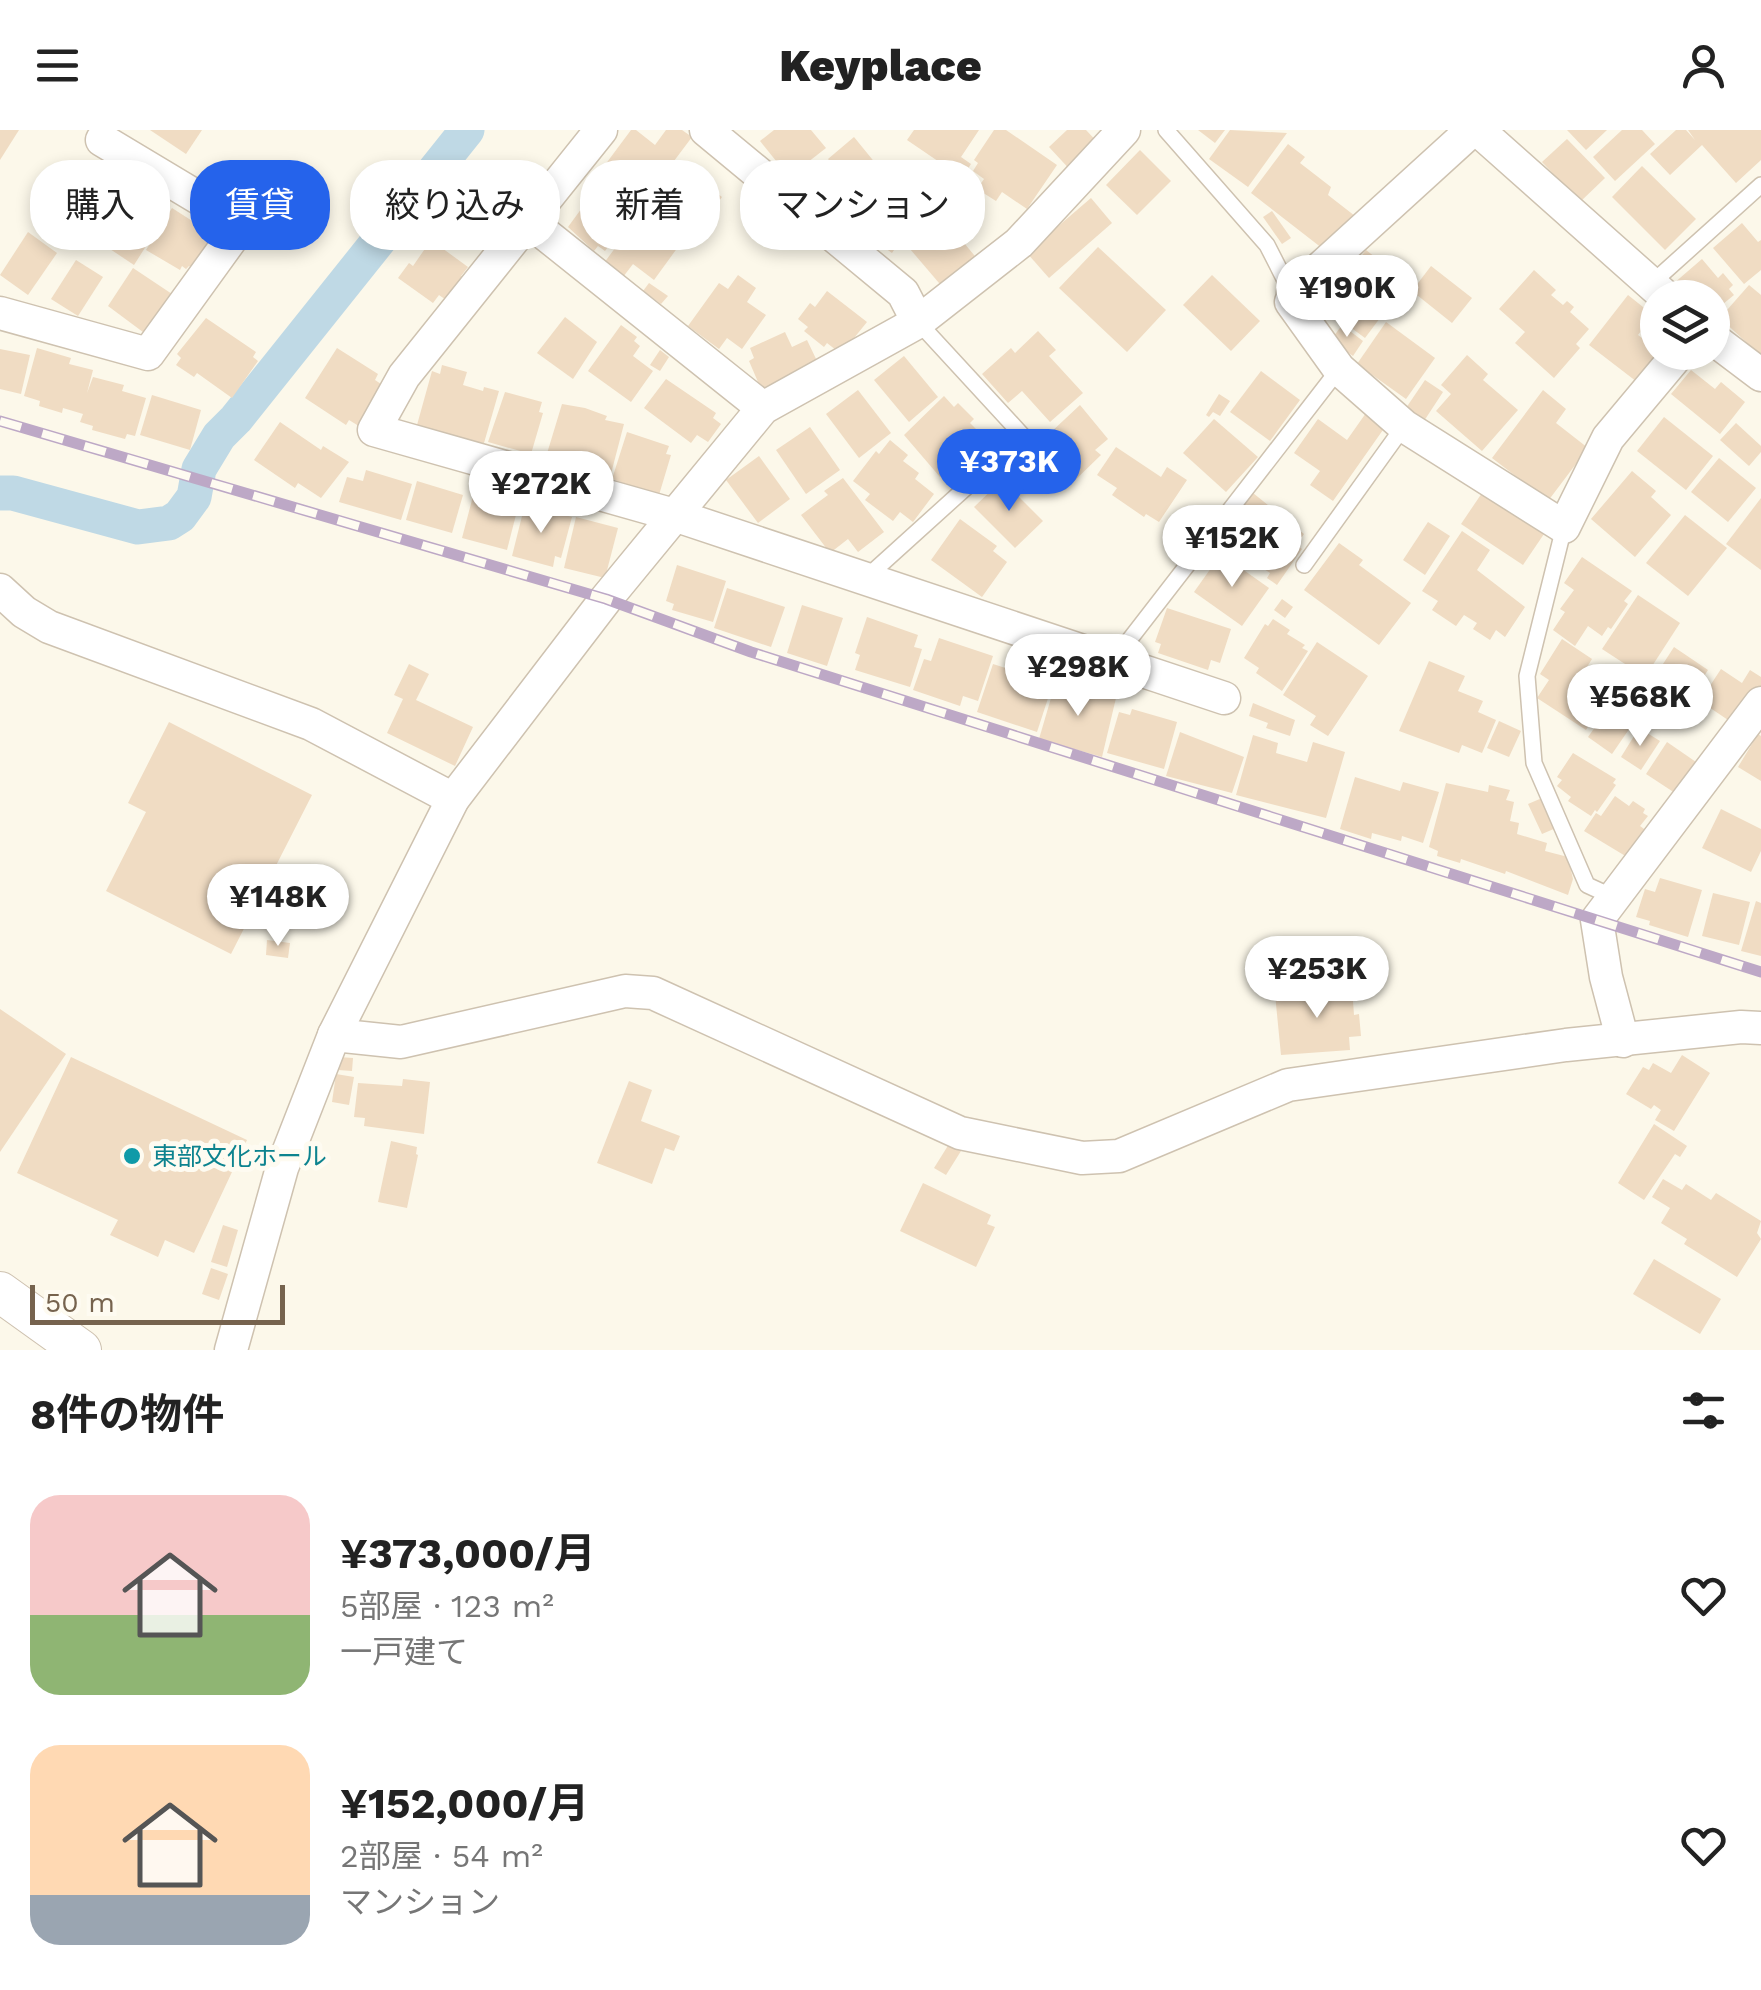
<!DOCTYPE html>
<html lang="ja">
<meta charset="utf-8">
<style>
body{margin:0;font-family:"Work Sans","Noto Sans JP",sans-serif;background:#f6f6f6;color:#222;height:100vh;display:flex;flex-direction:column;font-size:38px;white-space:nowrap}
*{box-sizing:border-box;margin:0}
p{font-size:32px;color:#767676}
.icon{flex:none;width:55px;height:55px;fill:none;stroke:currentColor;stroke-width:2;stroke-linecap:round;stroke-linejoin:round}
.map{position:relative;height:1220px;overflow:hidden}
.drawer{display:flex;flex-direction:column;background:#fff;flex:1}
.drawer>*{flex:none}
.banner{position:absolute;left:30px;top:30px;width:1000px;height:90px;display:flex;gap:20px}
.fabs{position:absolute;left:1640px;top:150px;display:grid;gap:20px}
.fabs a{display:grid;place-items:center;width:90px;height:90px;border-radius:50%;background:#fff;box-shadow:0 5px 15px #0003;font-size:50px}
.scale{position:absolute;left:30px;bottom:25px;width:255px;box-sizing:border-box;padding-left:10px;border:5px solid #76634e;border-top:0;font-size:28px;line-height:35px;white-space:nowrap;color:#76634e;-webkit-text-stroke:8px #fefbf1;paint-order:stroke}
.price{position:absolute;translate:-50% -85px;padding:0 22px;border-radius:35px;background:#fff;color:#222;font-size:32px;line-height:65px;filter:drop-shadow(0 2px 5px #0008)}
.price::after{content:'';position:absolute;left:50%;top:60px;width:30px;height:22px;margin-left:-15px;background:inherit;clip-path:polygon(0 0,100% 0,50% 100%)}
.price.active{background:#2563eb;color:#fff}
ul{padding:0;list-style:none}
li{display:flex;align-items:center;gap:30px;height:250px;padding:0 30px}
li span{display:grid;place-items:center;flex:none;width:280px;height:200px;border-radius:30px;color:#555}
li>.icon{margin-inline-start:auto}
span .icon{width:120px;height:120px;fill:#fffc;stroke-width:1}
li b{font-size:42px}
h2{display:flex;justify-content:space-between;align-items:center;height:120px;padding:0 30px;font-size:42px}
.chip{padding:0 35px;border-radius:40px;background:#fff;box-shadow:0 5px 15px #0003;font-size:35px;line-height:90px}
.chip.active{background:#2563eb;color:#fff}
header{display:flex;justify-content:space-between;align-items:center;height:130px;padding:0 30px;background:#fff;font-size:45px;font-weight:800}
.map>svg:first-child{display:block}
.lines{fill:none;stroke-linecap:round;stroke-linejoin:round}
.canal{stroke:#bfd9e5;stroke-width:35}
.building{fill:#f0dcc3}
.service-casing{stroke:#cec2b0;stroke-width:18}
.minor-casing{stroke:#cec2b0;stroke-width:35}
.tertiary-casing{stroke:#cec2b0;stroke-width:42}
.service{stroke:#fff;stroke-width:15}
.minor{stroke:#fff;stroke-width:32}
.tertiary{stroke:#fff;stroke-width:40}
.rail-casing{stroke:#bda8c6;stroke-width:11}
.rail{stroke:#fefbf1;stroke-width:8;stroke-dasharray:22;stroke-linecap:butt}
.culture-dot{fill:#0f9aa8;stroke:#fefbf1;stroke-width:4}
.labels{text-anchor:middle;stroke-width:10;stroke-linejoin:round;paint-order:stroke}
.culture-label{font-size:25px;fill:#0d838f;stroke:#fefbf1;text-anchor:start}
</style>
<header><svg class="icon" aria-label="menu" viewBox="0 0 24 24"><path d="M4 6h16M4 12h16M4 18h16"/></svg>Keyplace<svg class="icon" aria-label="person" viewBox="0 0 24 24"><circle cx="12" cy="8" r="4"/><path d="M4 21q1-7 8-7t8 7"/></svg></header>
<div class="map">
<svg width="1761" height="1220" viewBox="0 0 1761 1220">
<rect width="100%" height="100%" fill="#fcf8ea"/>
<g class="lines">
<path class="canal" d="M0 363H13L138 397 169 393 180 386 194 367 199 339 219 306 236 289 467 0"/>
</g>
<g class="building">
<path d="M0 0H19L0 30Z"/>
<path d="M150 0H202L186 24Z"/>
<path d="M631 0H636L655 15 666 0H682L692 7 674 31 722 67 692 107 664 86 670 78 657 68 654 73 647 68 650 65 637 55 632 61 602 39Z"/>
<path d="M774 0H811L826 18 789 47 760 11Z"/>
<path d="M914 0H979L961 27 971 34 965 43 954 35 951 40 907 10Z"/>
<path d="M994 0H1006L1057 35 1027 79 1002 62 996 71 977 59 984 49 973 41 978 33 974 30Z"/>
<path d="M1067 0H1086L1102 17 1074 44 1049 17Z"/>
<path d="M1198 0H1225L1215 13Z"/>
<path d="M1230 0 1287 3 1248 57 1209 29Z"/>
<path d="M1567 0H1607L1586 20Z"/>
<path d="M1622 0H1642L1655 14 1615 51 1593 27Z"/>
<path d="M1676 0H1686L1695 10 1688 0H1761V30L1736 53 1702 15 1670 45 1650 24Z"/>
<path d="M854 7 885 45 834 88 815 65 840 44 828 29Z"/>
<path d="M1567 9 1605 48 1580 72 1542 32Z"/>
<path d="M1288 14 1305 27 1300 33 1331 57 1328 65 1355 86 1327 122 1251 63Z"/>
<path d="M1140 20 1171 51 1137 85 1106 55Z"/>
<path d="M1642 36 1696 89 1665 120 1612 67Z"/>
<path d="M480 43 525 76 499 111 454 78Z"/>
<path d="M904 47 931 88 904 105 892 123 875 111 866 112 846 89Z"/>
<path d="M598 56 613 67 609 74 629 89 605 121 598 116 594 121 568 97Z"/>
<path d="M92 62 136 90 137 88 140 90 158 63 169 70 150 99 155 102 134 135 71 93Z"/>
<path d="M942 64 959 76 952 88 935 76Z"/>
<path d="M1091 68 1112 93 1049 148 1027 123Z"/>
<path d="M172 78 211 103 208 107 217 113 199 142 189 136 186 139 182 136 180 140 146 120Z"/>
<path d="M1272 81 1291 108 1282 114 1263 87Z"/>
<path d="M638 87 678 117 654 150 633 134 623 147 604 133Z"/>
<path d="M945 90 979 131 945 160 910 119Z"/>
<path d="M1742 93 1758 112 1761 110V140L1744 154 1713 118Z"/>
<path d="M28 102 57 123 28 165 0 145Z"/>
<path d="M431 110 468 137 461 146 466 149 449 172 439 165 433 173 398 148 409 133 413 136Z"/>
<path d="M1098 117 1166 180 1127 222 1059 158Z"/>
<path d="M1366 120 1407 152 1365 208 1323 177Z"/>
<path d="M1702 129 1718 148 1723 143 1733 155 1729 159 1734 165 1712 183V168H1685L1673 154Z"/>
<path d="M76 130 103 147 78 186 51 169Z"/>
<path d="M1431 136 1472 168 1452 193 1412 161Z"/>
<path d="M133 138 178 168 147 205 108 176Z"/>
<path d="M1534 140 1556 160 1551 165 1563 175 1567 171 1574 177 1570 182 1589 199 1576 214 1580 218 1554 248 1515 213 1525 202 1499 179Z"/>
<path d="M738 145 756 158 747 172 766 185 742 219 727 208 719 219 688 196 719 153 728 159Z"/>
<path d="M1212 145 1260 191 1231 221 1183 175Z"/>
<path d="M649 153 668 166 661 174 643 161Z"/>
<path d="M1749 155 1761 165V226L1720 188Z"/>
<path d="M827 161 867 192 841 224 827 213 824 217 804 201 808 197 798 189 810 173 815 177Z"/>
<path d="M1628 165 1653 185 1638 205 1661 222 1641 255 1589 215Z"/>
<path d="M565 187 597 212 573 249 537 223Z"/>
<path d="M206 188 256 222 253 227 258 231 232 268 197 243 194 247 176 235 181 228 177 224Z"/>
<path d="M1386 192 1435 228 1406 269 1357 234Z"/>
<path d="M621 195 637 207 634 211 640 216 633 226 653 241 631 272 588 241Z"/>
<path d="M1342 195 1363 211 1353 226 1331 210Z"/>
<path d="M1038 201 1056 220 1049 226 1083 263 1050 292 1022 261 1008 273 982 244 1011 218 1015 223Z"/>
<path d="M785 202 792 217 807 210 818 233 761 259 749 231 754 228 750 218Z"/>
<path d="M37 218 71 228 69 234 93 240 87 263 93 247 124 255 122 261 146 268 135 306 127 304 125 309 92 300 93 296 80 292 83 284 63 278 62 283 39 276 40 271 24 266Z"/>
<path d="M337 218 378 244 375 250 387 258 362 298 349 290 346 295 305 268Z"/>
<path d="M0 219 30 225 21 264 0 259Z"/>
<path d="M660 220 669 227 660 241 650 235Z"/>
<path d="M1467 225 1488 244 1483 250 1518 280 1482 321 1436 281 1451 264 1441 255Z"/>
<path d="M904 226 938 267 909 292 874 250Z"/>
<path d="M442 235 467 242 463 255 483 261 484 257 499 261 484 313 428 306 430 299 417 295 432 241 440 244Z"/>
<path d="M1691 240 1715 259 1721 252 1745 272 1720 304 1671 264Z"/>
<path d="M1261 241 1300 270 1270 311 1230 282Z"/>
<path d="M666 249 716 283 713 288 721 294 708 312 697 305 691 313 644 278Z"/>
<path d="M1425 250 1443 262 1424 291 1406 278Z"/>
<path d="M858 260 891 303 859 328 826 284Z"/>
<path d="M1543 260 1566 279 1556 293 1588 318 1548 371 1492 328Z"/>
<path d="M505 262 542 272 539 282 543 283 531 324 488 312Z"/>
<path d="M1219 264 1230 271 1220 286 1213 282 1209 287 1206 285Z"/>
<path d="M152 265 201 280 190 320 140 305Z"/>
<path d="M944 266 954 277 958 273 974 289 970 293 996 319 982 333 979 329 955 352 945 342 940 347 904 305Z"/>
<path d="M562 274 585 278 607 286 605 290 624 294 607 359 542 340Z"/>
<path d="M1080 275 1108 309 1095 320 1101 325 1070 355 1034 318Z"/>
<path d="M1366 283 1385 297 1333 371 1310 355 1320 341 1294 323 1318 289 1347 310Z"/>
<path d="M1664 287 1713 326 1686 360 1637 321Z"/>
<path d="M1214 289 1258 327 1226 362 1183 323Z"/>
<path d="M280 292 321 320 323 316 349 332 321 368 298 353 295 358 254 330Z"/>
<path d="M1736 293 1761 316V322L1749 336 1720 310Z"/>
<path d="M810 297 840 340 806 364 776 320Z"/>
<path d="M627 302 669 316 666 324 671 325 659 365 619 360 621 352 612 349Z"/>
<path d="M890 310 908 325 903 331 919 343 915 349 934 364 913 392 900 382 893 391 865 370 870 364 853 351 876 321 879 324Z"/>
<path d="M1116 317 1161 347 1167 337 1187 350 1159 392 1146 384 1144 387 1112 365 1117 358 1097 345Z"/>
<path d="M759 326 790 369 758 393 726 350Z"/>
<path d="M1719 328 1756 358 1728 392 1691 362Z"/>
<path d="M366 340 412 354 401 390 339 372 347 347 363 351Z"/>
<path d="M1632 341 1656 361 1651 367 1671 385 1635 427 1591 389Z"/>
<path d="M843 348 884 402 858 422 848 409 830 423 801 385 828 365 824 361Z"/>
<path d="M1002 350 1043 391 1015 418 974 377Z"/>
<path d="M417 351 463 365 452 403 406 390Z"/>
<path d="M1484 360 1546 401 1523 435 1461 394Z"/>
<path d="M1253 363 1304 404 1296 415 1302 419 1277 455 1267 448 1270 443 1219 409Z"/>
<path d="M473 366 518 377 507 420 462 408Z"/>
<path d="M1761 368V440L1726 414Z"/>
<path d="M525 374 572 387 561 428 555 426 553 437 512 426Z"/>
<path d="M1685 385 1727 418 1688 466 1646 433Z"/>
<path d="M576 387 618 398 605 448 564 438Z"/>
<path d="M960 389 997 416 993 421 1007 432 982 467 931 430Z"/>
<path d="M1428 392 1450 406 1425 445 1403 430Z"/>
<path d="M1462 401 1490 420 1477 440 1525 477 1505 507 1496 500 1490 510 1473 499 1477 493 1464 485 1456 496 1432 480 1438 471 1422 461Z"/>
<path d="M1339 413 1363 430 1359 435 1411 473 1379 515 1304 460Z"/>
<path d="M1221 424 1269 458 1242 496 1194 462Z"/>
<path d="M1582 427 1632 461 1624 471 1628 474 1611 499 1608 497 1602 506 1588 496 1575 516 1553 500 1565 482 1560 479 1574 460 1564 453Z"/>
<path d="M677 435 726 451 713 492 672 480 674 474 666 471Z"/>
<path d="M727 458 785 477 771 517 714 498Z"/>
<path d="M1638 465 1680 493 1645 547 1602 519Z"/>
<path d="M1282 469 1293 477 1285 488 1274 480Z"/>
<path d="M802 475 843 488 827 536 787 523Z"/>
<path d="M1167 478 1231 499 1220 533 1211 530 1208 540 1158 523 1161 514 1155 512Z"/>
<path d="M867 487 918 505 914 517 922 519 910 557 855 540 860 525 855 523Z"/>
<path d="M1273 489 1290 500 1287 504 1305 515 1302 518 1308 521 1282 561 1256 543 1259 538 1244 528 1265 494 1268 496Z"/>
<path d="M939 508 993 526 978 571 963 566 960 576 913 560 924 529 931 531Z"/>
<path d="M1562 509 1592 529 1587 537 1615 555 1586 600 1537 568 1549 550 1540 544Z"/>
<path d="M1317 512 1368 546 1328 606 1310 595 1316 586 1283 565Z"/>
<path d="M1674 517 1708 540 1697 557 1689 552 1676 571 1650 554Z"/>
<path d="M1429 531 1465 546 1458 561 1483 571 1478 582 1496 590 1482 623 1462 615 1459 623 1399 601Z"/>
<path d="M409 534 429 544 416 570 473 597 455 636 387 603 403 569 394 565Z"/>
<path d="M993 534 1053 553 1037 602 977 582Z"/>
<path d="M1721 539 1742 553 1750 540 1761 547V564L1738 587 1732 584 1728 590 1700 571Z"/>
<path d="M1056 551 1116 568 1102 627 1039 609Z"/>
<path d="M1622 559 1645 576 1612 624 1588 607Z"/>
<path d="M1253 573 1295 590 1290 606 1266 598 1268 593 1249 586Z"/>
<path d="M1132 579 1177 592 1164 639 1107 623 1119 582 1130 585Z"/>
<path d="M1499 591 1521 601 1509 627 1487 618Z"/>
<path d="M169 592 312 665 231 824 106 761 146 682 128 673Z"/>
<path d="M1639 598 1660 611 1641 640 1621 627Z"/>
<path d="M1180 602 1244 627 1232 663 1166 646Z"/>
<path d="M1758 604 1761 606V651L1738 637Z"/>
<path d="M1253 605 1278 613 1276 623 1307 632 1313 612 1345 622 1326 688 1236 665Z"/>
<path d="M1667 612 1696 632 1675 663 1646 644Z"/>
<path d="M1573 623 1616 649 1613 653 1616 655 1597 682 1595 680 1591 686 1568 671 1571 667 1557 656 1562 650 1557 647Z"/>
<path d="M1355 647 1400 661 1403 652 1439 662 1423 713 1402 706 1401 711 1372 703 1371 709 1340 699Z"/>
<path d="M1446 653 1488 662 1489 655 1510 660 1506 670 1514 672 1510 691 1519 693 1517 704 1547 713 1545 721 1568 727 1573 749 1568 765 1506 741 1505 744 1461 729 1460 733 1437 726 1438 721 1429 717Z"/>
<path d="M1615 666 1629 676 1633 671 1645 679 1643 683 1648 686 1640 696 1651 704 1632 730 1584 701 1596 683 1601 686Z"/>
<path d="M1542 668 1556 698 1542 704 1528 674Z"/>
<path d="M1721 679 1761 699V721L1751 742 1702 718Z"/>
<path d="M1660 748 1702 760 1688 807 1649 795 1650 791 1636 787 1645 759 1655 762Z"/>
<path d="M1713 763 1750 772 1739 815 1702 806Z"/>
<path d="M1756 771 1761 773V826L1741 821Z"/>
<path d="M267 810 290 813 288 828 266 825Z"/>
<path d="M1352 857 1354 885 1359 884 1361 906 1349 907 1350 920 1281 925 1275 864Z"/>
<path d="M0 879 66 924 0 1022Z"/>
<path d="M1682 925 1710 943 1674 1001 1655 990 1661 980 1654 975 1651 979 1626 964 1643 937 1649 940 1653 933 1671 943Z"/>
<path d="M71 927 247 1010 194 1123 165 1110 158 1127 110 1105 118 1090 17 1043Z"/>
<path d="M339 927 353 928 352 941 338 940Z"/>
<path d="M336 944 354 947 349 975 332 972Z"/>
<path d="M403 949 430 952 424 1004 364 996 365 988 354 987 358 953 402 956Z"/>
<path d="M629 951 652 960 641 991 680 1006 674 1021 665 1018 652 1054 597 1033Z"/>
<path d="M1654 994 1687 1016 1680 1027 1675 1024 1644 1070 1618 1053Z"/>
<path d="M391 1011 417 1017 416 1024 418 1025 407 1078 378 1072Z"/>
<path d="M949 1014 961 1021 946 1045 934 1038Z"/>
<path d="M1663 1049 1682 1060 1686 1054 1711 1070 1716 1063 1761 1091 1757 1103 1761 1109 1737 1147 1684 1114 1687 1109 1661 1093 1670 1078 1652 1067Z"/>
<path d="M923 1053 991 1085 987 1094 995 1097 976 1137 900 1101Z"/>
<path d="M223 1095 238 1100 227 1137 211 1132Z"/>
<path d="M1654 1129 1721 1169 1700 1204 1633 1164Z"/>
<path d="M211 1138 228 1144 219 1170 202 1164Z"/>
</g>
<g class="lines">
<defs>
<g id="service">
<path d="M1166 0 1267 115 1293 166"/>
<path d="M1652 153 1761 55"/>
<path d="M1564 397 1527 546 1534 633 1587 755 1613 767"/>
<path d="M1304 435 1404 296"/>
<path d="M867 447 1023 306 918 192"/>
<path d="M1113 531 1339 239"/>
</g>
<g id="minor">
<path d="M601 0 404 246 374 300 674 385 1224 568"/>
<path d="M706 0 903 163 918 192"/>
<path d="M1478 0 1667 168"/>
<path d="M530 92 763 278"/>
<path d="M1293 163 1472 0"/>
<path d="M1291 172 1339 239 1404 296 1564 397 1608 308 1680 222"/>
<path d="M0 183 148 224 242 94 102 10"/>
<path d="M1712 208 1761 245"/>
<path d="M0 460 24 482 49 497 311 594 453 669"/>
<path d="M334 905 401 912 625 861 653 863 960 1003 1082 1028 1119 1026 1288 955 1566 915 1741 897 1761 898"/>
<path d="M1623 911 1606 847 1597 790 1761 573"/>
<path d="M231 1220 282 1038 334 905 453 669 606 469 763 278 918 192 1019 113 1124 0"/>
</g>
<path id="tertiary" d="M0 1162 81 1220"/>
</defs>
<use href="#service" class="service-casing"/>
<use href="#minor" class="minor-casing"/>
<use href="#tertiary" class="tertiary-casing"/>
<use href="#service" class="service"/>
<use href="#minor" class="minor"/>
<use href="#tertiary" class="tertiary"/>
<defs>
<path id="rail" d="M0 291 606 469 751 522 1761 842"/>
</defs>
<use href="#rail" class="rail-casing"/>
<use href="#rail" class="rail"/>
</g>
<circle class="culture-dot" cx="132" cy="1026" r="10"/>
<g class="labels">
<g class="culture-label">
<text x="152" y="1035">東部文化ホール</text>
</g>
</g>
</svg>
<div class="fabs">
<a><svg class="icon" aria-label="layers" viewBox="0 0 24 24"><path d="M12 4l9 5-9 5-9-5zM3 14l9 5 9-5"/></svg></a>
</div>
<div class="scale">50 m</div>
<b class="price" style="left:1347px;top:210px">¥190K</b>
<b class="price active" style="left:1009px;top:384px">¥373K</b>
<b class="price" style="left:541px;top:406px">¥272K</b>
<b class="price" style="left:1232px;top:460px">¥152K</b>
<b class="price" style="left:1078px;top:589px">¥298K</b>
<b class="price" style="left:1640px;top:619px">¥568K</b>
<b class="price" style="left:278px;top:819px">¥148K</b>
<b class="price" style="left:1317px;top:891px">¥253K</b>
<div class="banner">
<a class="chip">購入</a>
<a class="chip active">賃貸</a>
<a class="chip">絞り込み</a>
<a class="chip">新着</a>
<a class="chip">マンション</a>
</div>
</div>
<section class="drawer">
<h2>8件の物件<svg class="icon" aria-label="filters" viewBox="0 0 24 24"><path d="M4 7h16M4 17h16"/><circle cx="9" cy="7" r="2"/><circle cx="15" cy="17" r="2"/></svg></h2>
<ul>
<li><span style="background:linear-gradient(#f6c9c9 60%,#8fb573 0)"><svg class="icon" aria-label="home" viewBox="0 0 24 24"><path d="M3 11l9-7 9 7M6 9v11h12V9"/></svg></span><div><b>¥373,000/月</b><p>5部屋 · 123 m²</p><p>一戸建て</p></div><svg class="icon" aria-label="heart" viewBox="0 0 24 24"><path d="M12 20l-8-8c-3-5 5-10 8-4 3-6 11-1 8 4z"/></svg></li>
<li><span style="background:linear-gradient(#ffd9b3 75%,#9aa5b1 0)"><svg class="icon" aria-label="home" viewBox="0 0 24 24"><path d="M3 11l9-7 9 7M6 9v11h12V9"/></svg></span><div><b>¥152,000/月</b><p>2部屋 · 54 m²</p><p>マンション</p></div><svg class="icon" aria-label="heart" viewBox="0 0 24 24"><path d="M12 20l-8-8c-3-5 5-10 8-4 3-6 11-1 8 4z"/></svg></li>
</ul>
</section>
